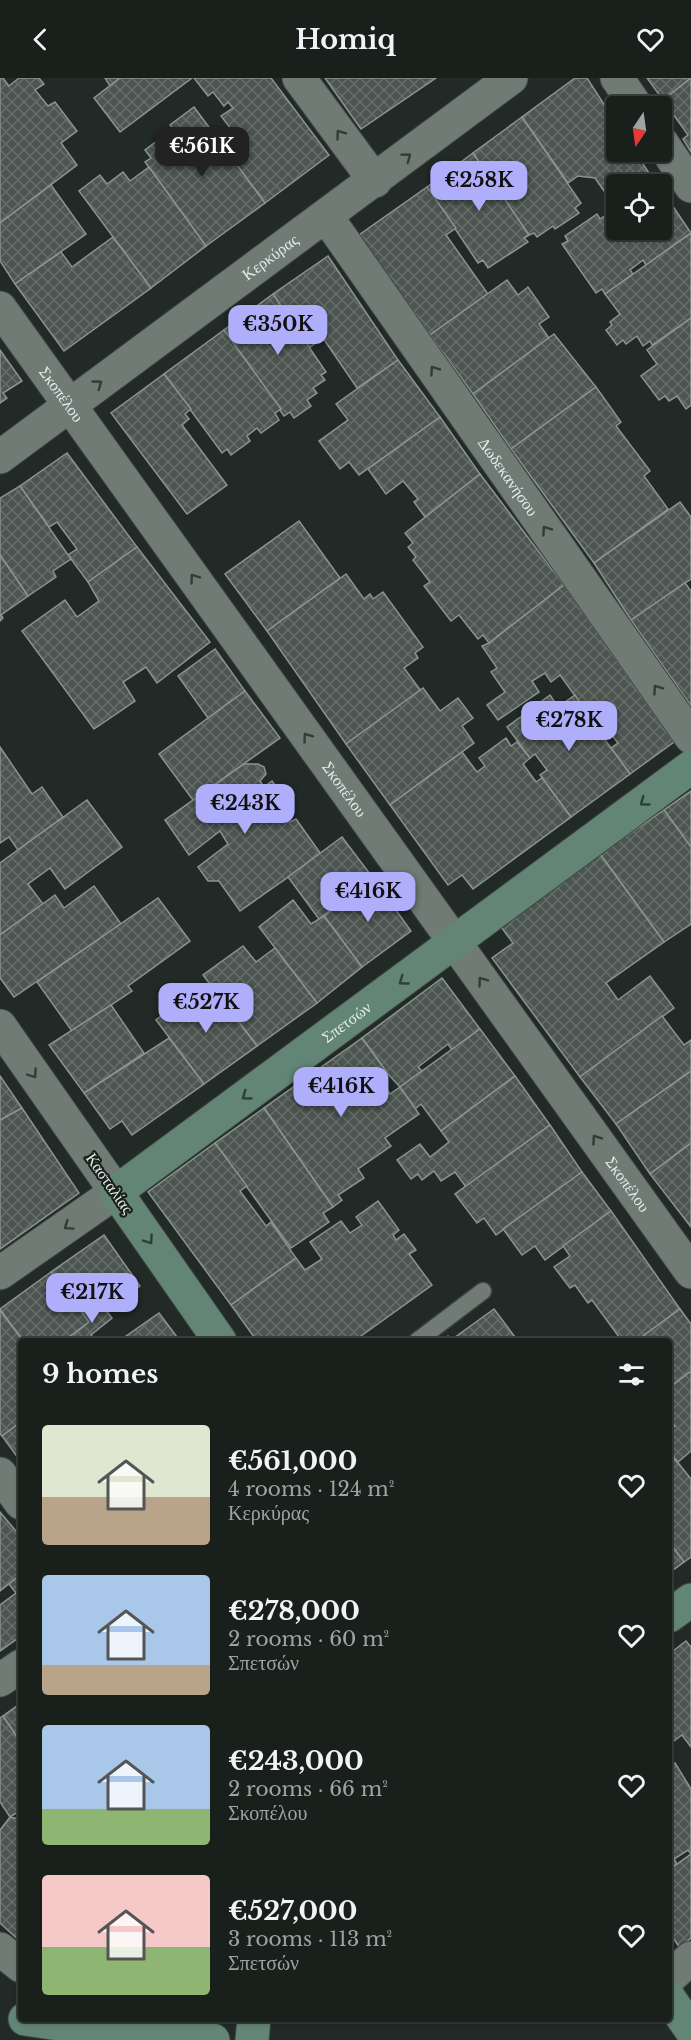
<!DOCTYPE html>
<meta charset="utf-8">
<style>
body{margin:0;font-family:"Libre Baskerville",serif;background:#262d29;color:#f1f3f6;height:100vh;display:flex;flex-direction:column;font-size:22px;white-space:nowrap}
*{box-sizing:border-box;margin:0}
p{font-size:20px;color:#9fa3a3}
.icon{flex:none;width:33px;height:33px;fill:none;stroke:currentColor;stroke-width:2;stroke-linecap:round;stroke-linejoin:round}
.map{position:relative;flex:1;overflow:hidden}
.drawer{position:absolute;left:18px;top:1260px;width:654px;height:684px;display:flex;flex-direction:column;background:#19201c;border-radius:6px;box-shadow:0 2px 4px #0004,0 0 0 2px #373e3b}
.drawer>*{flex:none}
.needle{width:39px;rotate:193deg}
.fabs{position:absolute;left:606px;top:18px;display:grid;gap:12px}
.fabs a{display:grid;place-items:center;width:66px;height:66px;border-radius:6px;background:#19201c;box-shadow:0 2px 4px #0004,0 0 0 2px #373e3b;font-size:30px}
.price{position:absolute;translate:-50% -51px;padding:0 14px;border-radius:12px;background:#afaefa;color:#111;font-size:20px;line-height:39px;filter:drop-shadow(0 2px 3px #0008)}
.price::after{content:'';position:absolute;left:50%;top:36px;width:18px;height:14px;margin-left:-9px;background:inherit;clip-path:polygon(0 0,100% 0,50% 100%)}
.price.current{background:#222;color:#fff}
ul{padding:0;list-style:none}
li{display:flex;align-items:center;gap:18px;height:150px;padding:0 24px}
li span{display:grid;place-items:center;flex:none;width:168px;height:120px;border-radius:6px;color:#555}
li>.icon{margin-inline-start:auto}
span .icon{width:72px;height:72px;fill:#fffc;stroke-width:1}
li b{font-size:26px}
h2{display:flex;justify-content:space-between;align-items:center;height:72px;padding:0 24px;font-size:26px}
header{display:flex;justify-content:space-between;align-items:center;height:78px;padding:0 24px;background:#19201c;font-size:27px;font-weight:800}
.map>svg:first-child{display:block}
.building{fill:url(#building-cross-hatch);stroke:#8a958f;stroke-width:1.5}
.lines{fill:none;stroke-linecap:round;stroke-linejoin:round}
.lane-casing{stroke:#404743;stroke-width:19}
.street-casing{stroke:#404743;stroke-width:35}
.secondary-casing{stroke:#404743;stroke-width:35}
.lane{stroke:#717b76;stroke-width:16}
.street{stroke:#717b76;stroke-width:33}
.secondary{stroke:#628576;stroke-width:33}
.oneway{stroke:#333c37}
.oneway2{stroke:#2e3f37}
.labels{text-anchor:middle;stroke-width:4.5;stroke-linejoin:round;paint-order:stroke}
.street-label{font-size:16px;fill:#e6ece9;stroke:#18211c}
</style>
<header><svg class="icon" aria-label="back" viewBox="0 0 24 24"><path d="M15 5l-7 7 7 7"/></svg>Homiq<svg class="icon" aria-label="heart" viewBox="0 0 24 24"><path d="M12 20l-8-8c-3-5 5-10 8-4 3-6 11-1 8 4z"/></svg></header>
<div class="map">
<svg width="691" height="1962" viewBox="0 0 691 1962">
<defs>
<pattern id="building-cross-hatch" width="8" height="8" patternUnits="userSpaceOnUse" patternTransform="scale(1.5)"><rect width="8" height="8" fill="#4c5551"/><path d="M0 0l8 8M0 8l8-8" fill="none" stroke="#666e6a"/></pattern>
</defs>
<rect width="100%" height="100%" fill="#212a26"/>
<g class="building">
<path d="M0 0H3L9 8 19 0H39L44 6 35 12 48 28 55 24 77 53 61 65 77 87 0 145Z"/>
<path d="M105 0H120L110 8Z"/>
<path d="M120 0H192L120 54 94 20Z"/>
<path d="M194 0H271L329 77 265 125 231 79 245 69 221 38 233 30 228 24 224 28 213 14 208 18Z"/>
<path d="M325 0H436L361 51Z"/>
<path d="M575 0H587L616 45V74H635L651 98 639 106H616V116L613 109 604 113 595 100 578 98 568 105 522 39Z"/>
<path d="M647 0H691L663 22Z"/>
<path d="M691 0V74L683 61 688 57 663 22Z"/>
<path d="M194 29 265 125 206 168 145 84 151 80 145 72 173 51 170 47Z"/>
<path d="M522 39 581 125 575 130 579 135 555 151 553 148 537 159 534 155 529 157 473 75Z"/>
<path d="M473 75 529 157 524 160 528 164 488 190 483 182 478 185 427 109Z"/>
<path d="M149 89 206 168 151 210 79 113 100 97 107 106 123 94 130 103Z"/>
<path d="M651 98 658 106H639Z"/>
<path d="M51 107 86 156 15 206 0 183V145Z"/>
<path d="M427 109 456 150 446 157 488 216 430 257 359 157Z"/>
<path d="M662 112 691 155 646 187 643 182 630 192 633 196 605 216 602 211 596 215 562 166 568 163 565 158 597 136 600 141 616 130 613 125 616 122V152H662Z"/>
<path d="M691 155V240L652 267 650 263 643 268 637 258 626 266 623 262 617 267 606 252 612 247 610 244 620 236 605 216Z"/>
<path d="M113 159 151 210 64 273 15 206 61 174 72 189Z"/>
<path d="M328 178 398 282 357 310 323 260 309 270 273 216Z"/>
<path d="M507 202 518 217 528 209 549 239 539 246 549 260 473 316 430 257Z"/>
<path d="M273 216 326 294 321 297 325 302 313 310 317 315 307 322 311 328 294 340 290 334 284 338 224 252Z"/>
<path d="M691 240V327L686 331 677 318 669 323 665 318 659 322 641 298 657 286 647 272Z"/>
<path d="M224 252 281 331 275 335 279 342 261 355 257 350 247 358 250 363 231 377 227 371 222 375 164 296Z"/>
<path d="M554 256 596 309 511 371 473 316Z"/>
<path d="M0 272 22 303 3 315 7 320 0 325Z"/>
<path d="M398 282 440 339 359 397 349 384 340 391 319 363 348 342 336 326Z"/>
<path d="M164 296 191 331 185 336 189 341 182 347 227 407 187 436 111 335Z"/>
<path d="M596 309 621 344 616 348 650 393 644 398 668 431 594 485 511 371Z"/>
<path d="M440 339 480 396 425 439 414 424 418 421 403 403 386 416 368 391Z"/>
<path d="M67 375 137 469 88 504 68 477 77 471 57 444 49 449 20 408Z"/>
<path d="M480 396 564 507 489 565 483 557 478 561 459 537 451 543 424 508 430 504 413 482 416 479 408 469 413 465 405 455Z"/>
<path d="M20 408 71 481 53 493 56 499 28 518 0 477V420Z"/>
<path d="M680 424 691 439V501L631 542 594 485Z"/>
<path d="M299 443 340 500 267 553 225 496Z"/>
<path d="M137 469 210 564 157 605 146 589 123 604 135 623 94 651 22 553 65 522 77 539 99 523 88 504Z"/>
<path d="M0 477 28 518 1 537 3 540 0 543Z"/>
<path d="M346 496 364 521 370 516 373 521 383 514 423 569 415 575 418 580 404 590 421 613 346 666 267 553Z"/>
<path d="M685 505 691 513V628L631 542Z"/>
<path d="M564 507 674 664 630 696 611 670 618 665 607 651 602 655 560 597 551 604 545 595 532 603 539 614 498 642 487 627 505 614 491 594 497 590 482 568 489 565Z"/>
<path d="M215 571 245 613 208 640 178 598Z"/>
<path d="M423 610 440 633 458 620 473 640 462 648 474 665 390 727 346 666Z"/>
<path d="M245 613 280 660 193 722 159 676Z"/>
<path d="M550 617 558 629 575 617 595 647 589 651 598 662 603 659 630 696 571 739 540 697 547 692 535 676 530 680 507 649Z"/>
<path d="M506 660 511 668 517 664 530 680 523 686 536 704 542 700 571 739 473 811 462 797 448 807 390 727 462 674 477 694 485 688 479 680Z"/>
<path d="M0 669 32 716 42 709 63 739 18 772 9 759 0 765Z"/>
<path d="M244 686H258L264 689 266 696 260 703 264 709 272 703 291 729 284 735 290 744 296 741 321 776 240 833 219 803H208L198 789 228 766 220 753 189 777 165 742Z"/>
<path d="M691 713V769L664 732Z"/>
<path d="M87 722 122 769 65 811 50 790 28 806 43 826 0 857V785Z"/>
<path d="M664 732 691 769V846L664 864 600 776Z"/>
<path d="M342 759 373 800 319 841 288 799Z"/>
<path d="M600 776 664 864 606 905 618 922 650 898 674 930 580 999 492 880 513 865 501 849Z"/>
<path d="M373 800 411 853 362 889 324 838Z"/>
<path d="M94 808 121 846 14 919 0 900V857L55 817 64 830Z"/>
<path d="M158 820 190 863 128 908 132 913 72 953 37 904Z"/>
<path d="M293 822 311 846 324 838 362 889 317 925 259 849Z"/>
<path d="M243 868 256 884 275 870 317 925 257 968 231 933 248 921 243 914 226 927 203 897Z"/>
<path d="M442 900 480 951 452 972 448 966 418 989 422 993 400 1009 388 996 362 960Z"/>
<path d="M203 906 221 930 226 927 257 968 204 1006 156 942Z"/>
<path d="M111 927 144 975 84 1015 49 967Z"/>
<path d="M662 938 684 967 691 962V993L616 1046 580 999Z"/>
<path d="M480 951 515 998 441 1053 421 1026 415 1031 400 1009Z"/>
<path d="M169 960 204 1006 132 1057 122 1043 110 1051 84 1015Z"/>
<path d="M362 960 388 996 380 1001 390 1016 400 1009 419 1036 385 1060 391 1068 358 1091 364 1100 338 1117 342 1122 333 1129 264 1030Z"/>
<path d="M691 993V1065L650 1096 616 1046Z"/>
<path d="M0 998 22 1030 0 1042Z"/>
<path d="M515 998 550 1047 466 1109 455 1094 441 1103 434 1093 422 1102 418 1096 411 1101 397 1082 420 1066 430 1079 449 1064 441 1053Z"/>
<path d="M22 1030 79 1115 0 1171V1042Z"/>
<path d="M264 1030 333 1129 323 1135 329 1144 291 1170 215 1065Z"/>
<path d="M550 1047 582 1094 496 1157 484 1140 477 1145 455 1116Z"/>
<path d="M215 1065 247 1108 240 1113 266 1148 271 1144 296 1180 231 1227 148 1114Z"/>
<path d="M691 1065V1149L650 1096Z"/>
<path d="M582 1094 611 1133 545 1182 535 1168 522 1177 503 1151Z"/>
<path d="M378 1123 399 1152 393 1157 396 1162 404 1156 416 1172 409 1176 432 1207 354 1263H257L231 1227 296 1180 305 1192 322 1181 310 1164 341 1143 350 1155 362 1147 356 1139Z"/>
<path d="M611 1133 680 1231 636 1263H622L592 1222 588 1225 575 1207 570 1210 554 1189 570 1178 563 1168Z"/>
<path d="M104 1157 140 1208 106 1232 100 1224 83 1236 51 1194Z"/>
<path d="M51 1194 89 1244 64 1263H23L0 1231Z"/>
<path d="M100 1224 112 1240 91 1257 96 1263H64L89 1244 83 1236Z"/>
<path d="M494 1231 518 1263H442L448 1258 451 1262Z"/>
<path d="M680 1231 691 1246V1293L669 1310V1263H636Z"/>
<path d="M0 1232 23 1263H21V1344L2 1358 0 1356Z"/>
<path d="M159 1235 180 1263H119Z"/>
<path d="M691 1293V1373L678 1384 669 1373V1353L675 1348 669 1340V1310Z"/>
<path d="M21 1344V1384L2 1358Z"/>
<path d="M675 1381 691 1401V1479L684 1484 669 1464V1382L671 1385Z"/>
<path d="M0 1434 21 1459V1496L0 1513Z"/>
<path d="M669 1464 684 1484 669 1495Z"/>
<path d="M21 1496V1558L0 1573V1527L16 1515 9 1506Z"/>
<path d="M686 1563 691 1569V1669L682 1657 671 1665 669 1663V1576Z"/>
<path d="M21 1625V1665L3 1638Z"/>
<path d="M3 1638 21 1665V1732L10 1739 0 1724V1640Z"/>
<path d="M675 1685 691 1711V1776L688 1772 674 1781 677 1786 669 1792V1689Z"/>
<path d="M21 1738V1864L0 1845V1752L10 1739 19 1741Z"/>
<path d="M691 1776V1860L680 1870 669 1854V1792Z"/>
</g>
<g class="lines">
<defs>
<path id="lane" d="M417 1263 483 1213"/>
<g id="street">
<path d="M299 0 375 103"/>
<path d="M617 0 636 28"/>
<path d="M662 65 691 108"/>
<path id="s1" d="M326 138 691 659"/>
<path id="s2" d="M0 230 691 1194"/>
<path id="s3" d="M0 379 511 0"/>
<path d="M0 948 116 1114 0 1195"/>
<path d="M0 1396 21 1425"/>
<path d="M0 1602 21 1588"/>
<path d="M0 1871 21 1888"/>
<path d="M669 1900 691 1880"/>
</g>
<g id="secondary">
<path id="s4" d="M220 1263 116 1114 691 689"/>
<path d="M669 1538 691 1522"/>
<path d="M669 1920 691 1952"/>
<path d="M25 1941 100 1952 117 1949 213 1962"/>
<path d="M252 1962 254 1941"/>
</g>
</defs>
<use href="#lane" class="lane-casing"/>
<use href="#street" class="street-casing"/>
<use href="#secondary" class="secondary-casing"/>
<use href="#lane" class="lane"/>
<use href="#street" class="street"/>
<use href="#secondary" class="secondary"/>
</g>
<defs><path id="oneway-chevron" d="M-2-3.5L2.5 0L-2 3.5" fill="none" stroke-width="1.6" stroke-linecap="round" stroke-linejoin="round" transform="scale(1.5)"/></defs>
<g class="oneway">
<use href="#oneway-chevron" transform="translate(340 56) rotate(-126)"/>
<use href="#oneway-chevron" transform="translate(407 79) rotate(-37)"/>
<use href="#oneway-chevron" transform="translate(434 292) rotate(-125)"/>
<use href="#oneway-chevron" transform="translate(98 306) rotate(-36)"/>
<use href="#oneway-chevron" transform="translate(546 452) rotate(-125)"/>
<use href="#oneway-chevron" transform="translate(194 500) rotate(-126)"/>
<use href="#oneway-chevron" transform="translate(657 611) rotate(-125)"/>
<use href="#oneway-chevron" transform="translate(307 659) rotate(-126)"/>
<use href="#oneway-chevron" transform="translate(482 903) rotate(-126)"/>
<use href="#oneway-chevron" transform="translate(33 996) rotate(55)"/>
<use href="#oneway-chevron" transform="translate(596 1061) rotate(-126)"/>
<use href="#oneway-chevron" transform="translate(68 1148) rotate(145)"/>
</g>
<g class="oneway2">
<use href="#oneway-chevron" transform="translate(644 724) rotate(144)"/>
<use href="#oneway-chevron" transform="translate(403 903) rotate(144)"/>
<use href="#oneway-chevron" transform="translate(246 1018) rotate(144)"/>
<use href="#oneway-chevron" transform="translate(149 1162) rotate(55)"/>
</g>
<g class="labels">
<g class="street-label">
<text dy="6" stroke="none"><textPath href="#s3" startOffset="336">Κερκύρας</textPath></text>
<text dy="6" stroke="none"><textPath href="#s2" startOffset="106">Σκοπέλου</textPath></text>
<text dy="6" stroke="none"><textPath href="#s1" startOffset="318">Δωδεκανήσου</textPath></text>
<text dy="6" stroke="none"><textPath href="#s2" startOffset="592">Σκοπέλου</textPath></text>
<text dy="6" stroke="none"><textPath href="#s4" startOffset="468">Σπετσών</textPath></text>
<text transform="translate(110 1105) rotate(55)" y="6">Κασταλίας</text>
<text dy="6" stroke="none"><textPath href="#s2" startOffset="1078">Σκοπέλου</textPath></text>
</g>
</g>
</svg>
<div class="fabs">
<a><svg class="needle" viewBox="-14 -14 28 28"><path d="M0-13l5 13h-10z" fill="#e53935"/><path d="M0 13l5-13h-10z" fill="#9fa3a3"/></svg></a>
<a><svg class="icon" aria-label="locate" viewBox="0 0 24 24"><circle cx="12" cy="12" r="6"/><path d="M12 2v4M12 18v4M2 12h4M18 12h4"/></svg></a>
</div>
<b class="price current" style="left:202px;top:100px">€561K</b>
<b class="price" style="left:479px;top:134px">€258K</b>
<b class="price" style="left:278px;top:278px">€350K</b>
<b class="price" style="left:569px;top:674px">€278K</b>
<b class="price" style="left:245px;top:757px">€243K</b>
<b class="price" style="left:368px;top:845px">€416K</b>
<b class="price" style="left:206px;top:956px">€527K</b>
<b class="price" style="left:341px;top:1040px">€416K</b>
<b class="price" style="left:92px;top:1246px">€217K</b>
<section class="drawer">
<h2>9 homes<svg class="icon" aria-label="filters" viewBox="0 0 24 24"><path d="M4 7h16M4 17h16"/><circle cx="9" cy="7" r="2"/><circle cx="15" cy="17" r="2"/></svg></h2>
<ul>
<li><span style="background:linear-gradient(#dfe7d0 60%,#b9a48a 0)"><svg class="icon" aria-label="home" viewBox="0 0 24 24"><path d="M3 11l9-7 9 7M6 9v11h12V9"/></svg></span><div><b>€561,000</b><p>4 rooms · 124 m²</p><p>Κερκύρας</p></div><svg class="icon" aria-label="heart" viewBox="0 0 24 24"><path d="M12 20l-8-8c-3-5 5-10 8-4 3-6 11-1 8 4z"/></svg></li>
<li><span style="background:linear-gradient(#a9c7e8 75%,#b9a48a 0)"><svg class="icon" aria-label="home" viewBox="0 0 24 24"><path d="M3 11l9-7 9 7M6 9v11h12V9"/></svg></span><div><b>€278,000</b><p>2 rooms · 60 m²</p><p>Σπετσών</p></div><svg class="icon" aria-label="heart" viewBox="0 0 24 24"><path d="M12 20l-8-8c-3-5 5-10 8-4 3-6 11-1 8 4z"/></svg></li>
<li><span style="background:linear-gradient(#a9c7e8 70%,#8fb573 0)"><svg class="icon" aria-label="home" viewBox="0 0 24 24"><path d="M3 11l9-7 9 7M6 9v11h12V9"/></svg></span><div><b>€243,000</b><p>2 rooms · 66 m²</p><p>Σκοπέλου</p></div><svg class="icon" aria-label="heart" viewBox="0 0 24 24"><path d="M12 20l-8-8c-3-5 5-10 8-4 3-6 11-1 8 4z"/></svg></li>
<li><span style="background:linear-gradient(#f6c9c9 60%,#8fb573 0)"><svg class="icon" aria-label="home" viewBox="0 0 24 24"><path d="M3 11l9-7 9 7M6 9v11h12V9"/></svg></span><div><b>€527,000</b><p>3 rooms · 113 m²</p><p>Σπετσών</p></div><svg class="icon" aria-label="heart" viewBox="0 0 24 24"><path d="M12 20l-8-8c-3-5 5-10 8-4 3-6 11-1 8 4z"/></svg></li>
</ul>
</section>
</div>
